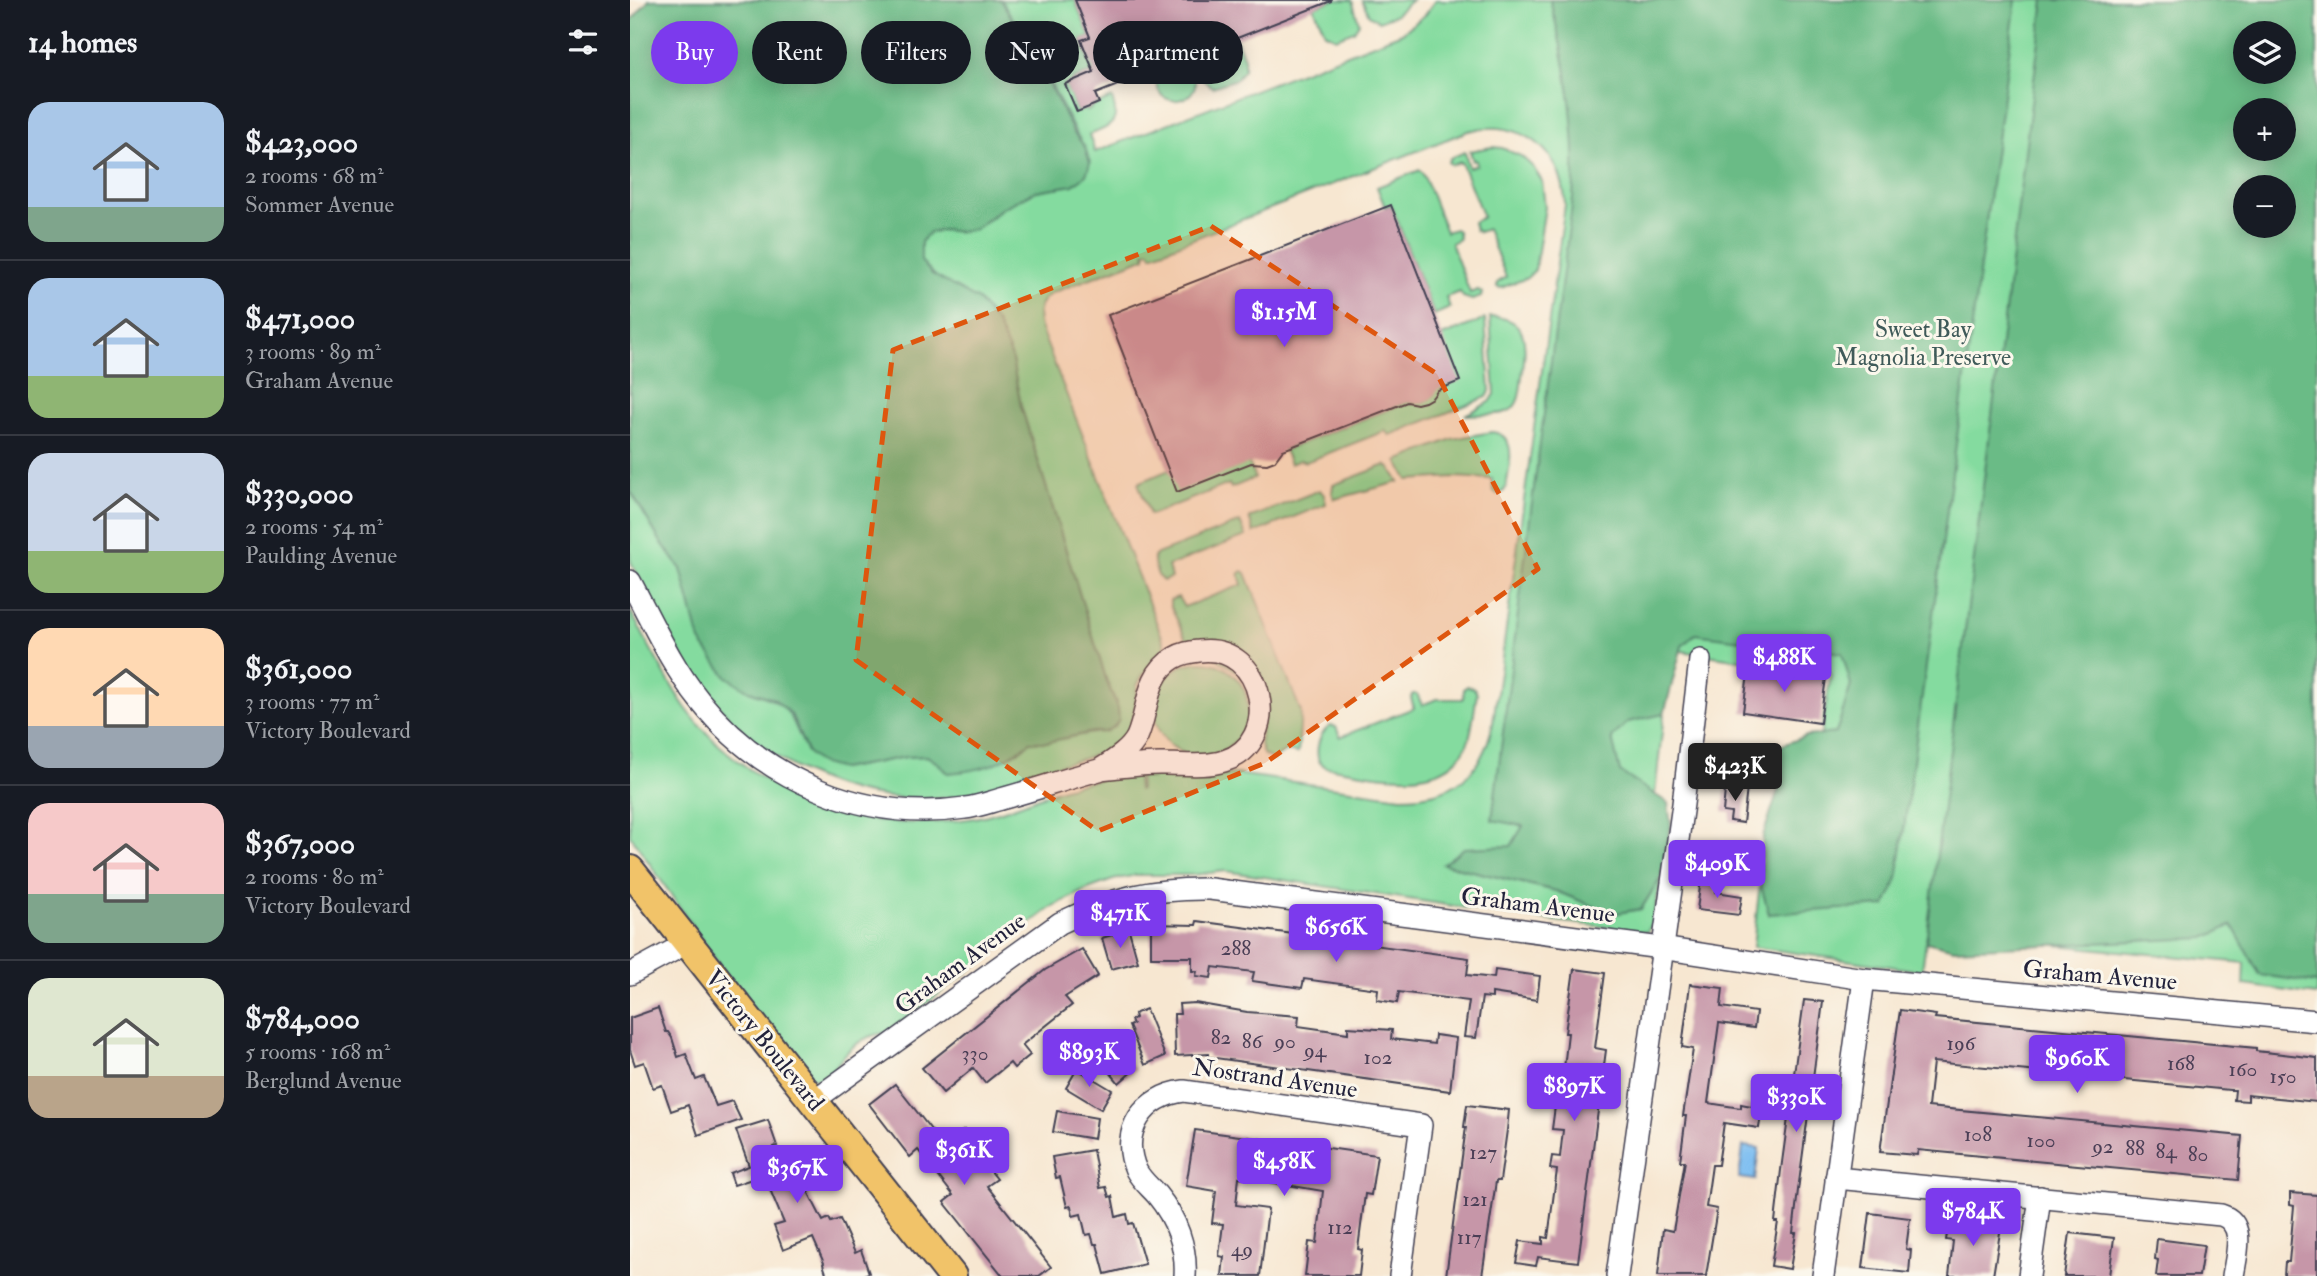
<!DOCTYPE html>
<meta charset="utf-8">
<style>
body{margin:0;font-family:"IM FELL Double Pica",serif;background:#20242c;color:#f1f3f6;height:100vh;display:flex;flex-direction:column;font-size:26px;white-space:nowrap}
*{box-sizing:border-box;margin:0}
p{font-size:23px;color:#9ea1a6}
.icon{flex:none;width:38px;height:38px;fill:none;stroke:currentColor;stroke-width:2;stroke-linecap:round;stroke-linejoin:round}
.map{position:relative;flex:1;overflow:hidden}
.drawer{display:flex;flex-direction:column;background:#171b24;width:630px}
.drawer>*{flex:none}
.guide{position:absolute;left:21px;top:21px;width:665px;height:63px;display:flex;gap:14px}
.fabs{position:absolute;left:1603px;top:21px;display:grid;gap:14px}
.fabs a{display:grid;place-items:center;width:63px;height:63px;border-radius:50%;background:#171b24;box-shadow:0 4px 18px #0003;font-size:35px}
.price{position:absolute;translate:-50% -60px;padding:0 16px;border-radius:7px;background:#7c3aed;color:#fff;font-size:23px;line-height:46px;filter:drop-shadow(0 2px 4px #0008)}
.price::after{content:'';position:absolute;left:50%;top:42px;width:21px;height:16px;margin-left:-10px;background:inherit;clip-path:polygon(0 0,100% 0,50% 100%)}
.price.selected{background:#222;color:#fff}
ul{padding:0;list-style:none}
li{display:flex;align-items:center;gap:21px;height:175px;padding:0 28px}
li+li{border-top:2px solid #363941}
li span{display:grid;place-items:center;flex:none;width:196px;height:140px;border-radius:21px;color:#555}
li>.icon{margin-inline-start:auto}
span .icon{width:84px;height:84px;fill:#fffc;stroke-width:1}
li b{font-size:30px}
h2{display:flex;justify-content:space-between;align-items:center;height:84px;padding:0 28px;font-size:30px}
.chip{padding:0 24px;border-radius:32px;background:#171b24;box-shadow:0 4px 18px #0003;font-size:24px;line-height:63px}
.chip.selected{background:#7c3aed;color:#fff}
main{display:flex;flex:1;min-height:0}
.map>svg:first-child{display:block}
.green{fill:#84db9f;stroke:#537e6d;stroke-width:2;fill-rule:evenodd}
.forest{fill:#6bbb86;stroke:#466e60;stroke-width:2;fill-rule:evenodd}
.water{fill:#7cbdf1;stroke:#4f7096;stroke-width:2}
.building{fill:#c696a8}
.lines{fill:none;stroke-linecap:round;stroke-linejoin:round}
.minor-casing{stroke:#424052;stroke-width:24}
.major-casing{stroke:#424052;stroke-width:32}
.minor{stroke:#fff;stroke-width:21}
.major{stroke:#f1c369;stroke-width:28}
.marked{fill:#de560e;fill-opacity:0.2;stroke:#de560e;stroke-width:5;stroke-dasharray:14 9;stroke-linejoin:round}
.labels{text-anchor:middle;stroke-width:6;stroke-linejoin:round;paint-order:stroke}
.number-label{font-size:21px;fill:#4b3f56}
.park-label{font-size:24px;fill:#3f5a59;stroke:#fbf7ec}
.street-label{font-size:24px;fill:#22223b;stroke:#fbf7ec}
</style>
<main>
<section class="drawer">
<h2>14 homes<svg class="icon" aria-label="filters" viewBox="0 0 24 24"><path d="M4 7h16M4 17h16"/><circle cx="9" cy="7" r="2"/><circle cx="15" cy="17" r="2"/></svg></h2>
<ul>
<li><span style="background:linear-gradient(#a9c7e8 75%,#7fa58c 0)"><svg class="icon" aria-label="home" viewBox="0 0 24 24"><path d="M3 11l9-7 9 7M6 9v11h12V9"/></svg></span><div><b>$423,000</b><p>2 rooms · 68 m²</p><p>Sommer Avenue</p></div></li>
<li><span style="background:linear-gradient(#a9c7e8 70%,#8fb573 0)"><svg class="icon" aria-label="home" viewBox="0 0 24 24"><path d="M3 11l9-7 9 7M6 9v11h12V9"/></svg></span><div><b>$471,000</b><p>3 rooms · 89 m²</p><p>Graham Avenue</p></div></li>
<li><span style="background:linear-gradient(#c9d6e8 70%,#8fb573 0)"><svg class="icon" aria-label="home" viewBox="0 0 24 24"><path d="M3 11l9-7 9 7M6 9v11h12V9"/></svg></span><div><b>$330,000</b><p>2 rooms · 54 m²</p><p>Paulding Avenue</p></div></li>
<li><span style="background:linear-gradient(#ffd9b3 70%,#9aa5b1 0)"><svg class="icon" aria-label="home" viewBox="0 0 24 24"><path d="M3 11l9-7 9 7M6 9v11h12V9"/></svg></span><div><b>$361,000</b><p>3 rooms · 77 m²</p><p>Victory Boulevard</p></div></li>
<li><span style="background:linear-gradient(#f6c9c9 65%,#7fa58c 0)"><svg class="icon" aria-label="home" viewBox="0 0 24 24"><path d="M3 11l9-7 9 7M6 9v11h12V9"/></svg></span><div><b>$367,000</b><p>2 rooms · 80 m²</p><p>Victory Boulevard</p></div></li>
<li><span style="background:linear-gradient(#dfe7d0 70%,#b9a48a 0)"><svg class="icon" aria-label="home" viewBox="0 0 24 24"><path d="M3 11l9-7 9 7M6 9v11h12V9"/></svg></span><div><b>$784,000</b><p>5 rooms · 168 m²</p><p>Berglund Avenue</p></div></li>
</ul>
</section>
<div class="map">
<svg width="1687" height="1276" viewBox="0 0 1687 1276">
<rect width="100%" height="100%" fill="#fbf7ec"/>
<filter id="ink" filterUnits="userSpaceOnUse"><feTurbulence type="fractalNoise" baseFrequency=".0143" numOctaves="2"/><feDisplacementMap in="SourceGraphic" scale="14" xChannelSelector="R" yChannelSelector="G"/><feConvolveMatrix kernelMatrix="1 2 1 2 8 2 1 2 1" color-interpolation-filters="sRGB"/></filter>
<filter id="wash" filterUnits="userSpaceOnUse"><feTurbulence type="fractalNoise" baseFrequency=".00686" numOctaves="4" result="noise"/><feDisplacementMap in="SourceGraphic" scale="28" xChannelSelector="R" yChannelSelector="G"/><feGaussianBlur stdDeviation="1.57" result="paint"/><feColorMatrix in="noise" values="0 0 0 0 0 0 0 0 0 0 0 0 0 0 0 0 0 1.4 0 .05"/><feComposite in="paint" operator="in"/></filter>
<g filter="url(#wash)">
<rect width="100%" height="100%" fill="#f7e7d1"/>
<g class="green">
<path d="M371 0H445L460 37 451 41 460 62 472 68 443 79 444 81 436 85 447 112 455 109 456 111 461 109 460 107 482 98C491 124 481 126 459 135L465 152 772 33 796 14 805 0H1687V995L1614 985 1615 963 1297 933 1292 971 1123 947 1130 882 1139 914 1174 839 1201 674 1044 650 1034 714 1019 847 835 848 813 864 926 891 982 914 1011 909 1031 877 1022 924 1017 932 909 919 595 871 562 875H506L483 880 458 889 423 906 258 1033C241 1033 224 1043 213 1057 206 1065 202 1074 194 1080L179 1078 111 997 0 835V610C17 642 34 676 55 707 94 761 162 803 227 817 263 825 301 824 338 819 372 814 401 799 434 788 457 781 482 777 506 771L508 790H510L509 771 554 772 572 776 607 774 771 797C824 797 852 775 863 723L935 205C934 150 891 117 838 131L522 255 520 251 515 252 516 257 422 293C409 301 406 313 410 327L534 642V651L512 676 507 686 505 708 497 740C474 756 444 760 417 769 391 779 365 790 336 795 207 815 102 751 42 639 32 620 22 602 12 583 9 576 2 567 0 559 0 544 0 507 0 490L29 539 51 569 119 691C164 705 158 714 177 752L211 769 276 757 297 756 309 764 318 773 388 752 400 742C426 742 449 733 475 732L488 708 477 682 391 406 381 355 291 261 290 241 298 233 313 230 330 232 358 220 372 208 406 191 443 185 455 147C441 129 435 110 424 90 407 59 390 29 371 0ZM1615 33H1654V72H1615ZM1615 110H1654V149H1615ZM1615 187H1654V226H1615Z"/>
<path d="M703 0H722L729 23 724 31 706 38 695 33 684 7Z"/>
<path d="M732 0H782L765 15 749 21 739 15Z"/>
<path d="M606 38 614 59V69L606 79 582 87 574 80 564 55Z"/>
<path d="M557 58C560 66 566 76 565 85 563 100 539 106 530 93 526 87 525 78 522 71Z"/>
<path d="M862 147 872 148 891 156 903 167 912 181 915 207 905 270 897 278 871 288 867 287V283L876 277 857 229 849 232 845 230 843 222 853 217 831 162 822 165 818 162 820 158 835 152 839 168 847 165 846 160 843 161 840 151Z"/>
<path d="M790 170 794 176 816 232 825 229 828 231 829 239 821 243 840 293 848 290 852 293 851 297 842 300 833 297 830 292 816 297 820 308 804 315 761 205 755 207 747 187Z"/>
<path d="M860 317C901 317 896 347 892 376 890 389 891 404 879 411 867 417 849 413 835 415L860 402 865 394Z"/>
<path d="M855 319 860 391 857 397 760 435 755 431 676 462 670 460 660 464 654 450 777 402C817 412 810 361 812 336Z"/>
<path d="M862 432C889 435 879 469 876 487L874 491 868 494 863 491 862 479 824 477 778 480 767 461 822 439Z"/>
<path d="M619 463 625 478 601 488 599 484 520 515 508 483 539 470Z"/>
<path d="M756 465 761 469 769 482 705 499 702 493 703 485Z"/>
<path d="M690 490 694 495 696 504 624 533 619 518Z"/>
<path d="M610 522 616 536 538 566 541 578 533 581C527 577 523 564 524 557L527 554Z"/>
<path d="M613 571 616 573 671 712 668 753 656 751 643 760 633 754 630 745 636 690 556 639 540 605V600L548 597 554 607 612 585 609 574Z"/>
<circle cx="571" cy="709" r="47"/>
<path d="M837 686 844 688 847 694C844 710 843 727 838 742 817 796 739 773 696 767L689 762C685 749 689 734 700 726L706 727 710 737 784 708 781 698 783 694H787L792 705 807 699H833L834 689Z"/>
</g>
<g class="forest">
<path d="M19 0H371L406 57 443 132 455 147 460 163 456 175 443 185 406 191 372 208 345 229 330 232 313 230 299 233 291 242V261L302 274 348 300 366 322 381 355 391 406 477 682 488 708 489 719 485 726 475 732H463L418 742H400C374 763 352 771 318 773L309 764 297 756 276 757 211 769 189 763 177 752 161 714 144 699 119 691 96 676 70 641 51 569 29 539 0 490V22Z"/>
<path d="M920 0H1386L1267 881 1255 906 1139 914 1130 882 1133 836 1148 790 1137 751 1176 736 1206 733 1221 685 1212 653 1065 634 1052 646 1034 714 998 722 982 738 990 772 1038 803 1041 826 1031 877 1011 909 982 914 926 891 813 864 834 848 881 846 893 826 862 820 901 510 943 198C948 132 937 64 920 0Z"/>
<path d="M1414 0H1687V983L1630 975 1602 925 1575 938 1324 949 1296 942ZM1654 33V72H1615V33ZM1654 110V149H1615V110ZM1654 187V226H1615V187Z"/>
</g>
<path class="water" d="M1113 1146 1129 1148 1125 1180 1109 1178Z"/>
<g id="blocks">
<g class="building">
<path d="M445 0H701V1L465 94 469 103 447 112 435 84 464 72 451 40 460 37Z"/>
<path d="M761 205 830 381 808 390 802 398 795 402 787 404 777 402 653 450 645 461 637 464 621 463 547 492 478 315Z"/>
<path d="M1119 666 1196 677 1190 723 1113 712Z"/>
<path d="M1099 786 1117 788 1113 823 1100 821 1101 813 1093 812 1095 790 1098 791Z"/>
<path d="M1071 879 1088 881 1086 892 1112 896 1109 915 1067 910Z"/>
<path d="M567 921 839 958 837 975 864 978 865 970 910 976 907 1000 862 993V998L852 997 846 1038 834 1037 839 1001 769 992 767 1003 747 1000 748 989 674 979 672 988 643 984 622 981 624 972 583 967 581 978 566 976 567 971H562V957H521V924L566 925Z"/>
<path d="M499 930 508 962 481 969 472 938Z"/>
<path d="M452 949 468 976 435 997 442 1005 392 1045 400 1055 384 1068 380 1063 355 1083 343 1068 313 1093 292 1068 415 970Z"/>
<path d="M944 969 975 973 965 1048 976 1050 948 1262 908 1257 906 1266 886 1263 890 1241 913 1244V1237L918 1238 927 1170 920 1169 922 1156 930 1157 933 1130 922 1129 927 1091H929L931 1077H933L938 1033H935Z"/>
<path d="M1060 984 1093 988 1091 1007 1126 1012 1124 1028 1089 1023 1078 1103 1111 1108V1104L1132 1108 1129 1128 1094 1123 1088 1165H1082L1076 1207 1087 1209 1076 1276H1028L1033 1229 1043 1231 1055 1161H1050L1056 1116H1053L1063 1049 1052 1047Z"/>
<path d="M1174 1000 1193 1002 1168 1190 1163 1233H1166L1160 1269 1141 1266 1148 1222H1145L1151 1170Z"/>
<path d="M565 1003 617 1012 669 1016 668 1026 718 1033V1027L762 1030 761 1039 804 1044 805 1035 826 1038 820 1091 578 1057V1054L545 1056 544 1014H550L549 1004Z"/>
<path d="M28 1008 36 1032H38L42 1038 48 1057 56 1054 66 1080 74 1077 86 1106 102 1101 111 1120 68 1135 58 1105 41 1111 32 1085 23 1088 14 1062 5 1065 0 1050V1018Z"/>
<path d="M516 1009 535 1056 515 1065 499 1026 503 1024 501 1020 505 1018 504 1014Z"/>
<path d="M1270 1010 1306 1015 1305 1018 1626 1048V1051L1687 1058V1102L1618 1095V1101L1604 1100 1605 1090H1600L1303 1062 1298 1107 1612 1136 1608 1180 1288 1150 1287 1155 1250 1152Z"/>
<path d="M479 1037 505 1069 489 1083 462 1051Z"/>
<path d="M447 1069 482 1090 471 1109 436 1088Z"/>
<path d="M265 1084 313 1145 334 1130 355 1158 352 1160 367 1179 357 1186 421 1267 409 1276H373L314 1202 323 1195 288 1150 280 1157 239 1104Z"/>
<path d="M837 1105 879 1110 877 1130 870 1181H866L852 1276H816L836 1127H834Z"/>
<path d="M427 1111 467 1118 464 1139 423 1132Z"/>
<path d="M138 1120 147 1146 144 1147 153 1174 161 1171 164 1178 170 1176 193 1221 199 1218 201 1222 210 1219 225 1253 231 1250 239 1273 231 1276H197L193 1264 194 1263 183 1238 153 1250 144 1226 154 1223 134 1175 104 1185 100 1173 119 1166 106 1130Z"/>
<path d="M565 1130 662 1143 663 1141 684 1144V1146L747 1155 741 1195 735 1194 728 1249 732 1250 729 1276H675L679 1242 687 1243 693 1191 609 1177 606 1205 638 1209 630 1276H592L594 1257 589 1256 593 1224 582 1223 586 1191 556 1186Z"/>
<path d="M463 1150 470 1188 476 1187 479 1197 482 1196 486 1217 497 1214 499 1224 503 1223 515 1264 475 1274 467 1244H464L461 1234 456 1235 451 1214 443 1216 441 1206 437 1207 430 1177 426 1178 422 1157Z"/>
<path d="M1660 1193 1687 1195V1276L1654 1275 1655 1262H1659L1664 1206 1660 1205Z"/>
<path d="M1240 1213 1280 1218 1276 1249 1281 1250 1279 1273 1233 1268Z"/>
<path d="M1326 1220 1371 1226 1363 1276H1319L1323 1241 1316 1240 1319 1222 1326 1223Z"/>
<path d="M1440 1233 1484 1238 1479 1276H1434Z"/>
<path d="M1527 1239 1574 1245 1569 1276H1526L1528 1260 1525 1259Z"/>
</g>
</g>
</g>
<g filter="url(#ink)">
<use href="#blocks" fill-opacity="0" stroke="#424052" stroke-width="2"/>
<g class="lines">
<defs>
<g id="minor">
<path d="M0 581C22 622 41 665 70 701 133 780 235 823 335 808 347 807 360 802 371 799 404 790 436 779 469 770L471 769C493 767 514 763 535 764 554 764 575 767 594 761 654 743 635 642 569 651 560 652 552 653 544 658 515 675 519 710 507 737 500 751 483 761 471 769"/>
<path d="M0 974 57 943"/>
<path d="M183 1101 430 923C481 898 523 888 580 889L1031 948 1234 979 1687 1021"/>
<path d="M1206 1178 1591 1215C1617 1223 1606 1256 1603 1276"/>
<path d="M555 1276C557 1247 546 1218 527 1195 520 1187 511 1180 506 1170 489 1131 514 1096 554 1091L791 1125 770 1276"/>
<path d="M987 1276 1053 804 1070 660"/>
<path d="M1193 1276 1234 979"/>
<path d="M1399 1276 1410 1197"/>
</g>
<path id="major" d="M0 870 322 1276"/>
</defs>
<use href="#minor" class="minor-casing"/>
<use href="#major" class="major-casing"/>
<use href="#minor" class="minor"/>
<use href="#major" class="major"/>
</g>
</g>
<path class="marked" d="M581 226 807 374 908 569 635 763 468 831 226 660 263 350Z"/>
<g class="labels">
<g class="number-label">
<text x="606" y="955">288</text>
<text x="591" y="1044">82</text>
<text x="622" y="1048">86</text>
<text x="655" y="1048">90</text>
<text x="1331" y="1050">196</text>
<text x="685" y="1057">94</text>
<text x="345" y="1060">330</text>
<text x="748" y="1064">102</text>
<text x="1551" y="1070">168</text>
<text x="1613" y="1076">160</text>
<text x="1653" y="1083">150</text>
<text x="1348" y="1141">108</text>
<text x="1411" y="1147">100</text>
<text x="1473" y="1153">92</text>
<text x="1505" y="1155">88</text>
<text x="1536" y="1158">84</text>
<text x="853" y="1159">127</text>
<text x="1568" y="1161">80</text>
<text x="845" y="1206">121</text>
<text x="710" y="1234">112</text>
<text x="839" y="1244">117</text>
<text x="612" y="1256">49</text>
</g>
<g class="park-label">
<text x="1293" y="337">Sweet Bay<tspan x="1293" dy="28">Magnolia Preserve</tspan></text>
</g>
<g class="street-label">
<text transform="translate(908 905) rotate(7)" y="8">Graham Avenue</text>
<text transform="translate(330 963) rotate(-36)" y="8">Graham Avenue</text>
<text transform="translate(1470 975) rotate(5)" y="8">Graham Avenue</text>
<text transform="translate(135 1040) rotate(51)" y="8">Victory Boulevard</text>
<text transform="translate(645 1078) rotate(8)" y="8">Nostrand Avenue</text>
</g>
</g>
</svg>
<div class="fabs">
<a><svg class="icon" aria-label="layers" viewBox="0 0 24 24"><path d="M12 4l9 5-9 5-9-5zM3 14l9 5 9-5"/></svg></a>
<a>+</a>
<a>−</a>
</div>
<b class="price" style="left:654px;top:349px">$1.15M</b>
<b class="price" style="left:1154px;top:694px">$488K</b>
<b class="price selected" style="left:1105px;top:803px">$423K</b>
<b class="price" style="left:1087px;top:900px">$409K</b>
<b class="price" style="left:490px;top:950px">$471K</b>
<b class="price" style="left:706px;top:964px">$656K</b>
<b class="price" style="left:459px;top:1089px">$893K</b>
<b class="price" style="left:1447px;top:1095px">$960K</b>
<b class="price" style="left:944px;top:1123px">$897K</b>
<b class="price" style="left:1166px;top:1134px">$330K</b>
<b class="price" style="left:334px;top:1187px">$361K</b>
<b class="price" style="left:654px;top:1198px">$458K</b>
<b class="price" style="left:167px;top:1205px">$367K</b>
<b class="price" style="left:1343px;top:1248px">$784K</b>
<div class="guide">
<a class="chip selected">Buy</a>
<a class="chip">Rent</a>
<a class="chip">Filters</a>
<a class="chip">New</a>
<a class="chip">Apartment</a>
</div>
</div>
</main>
